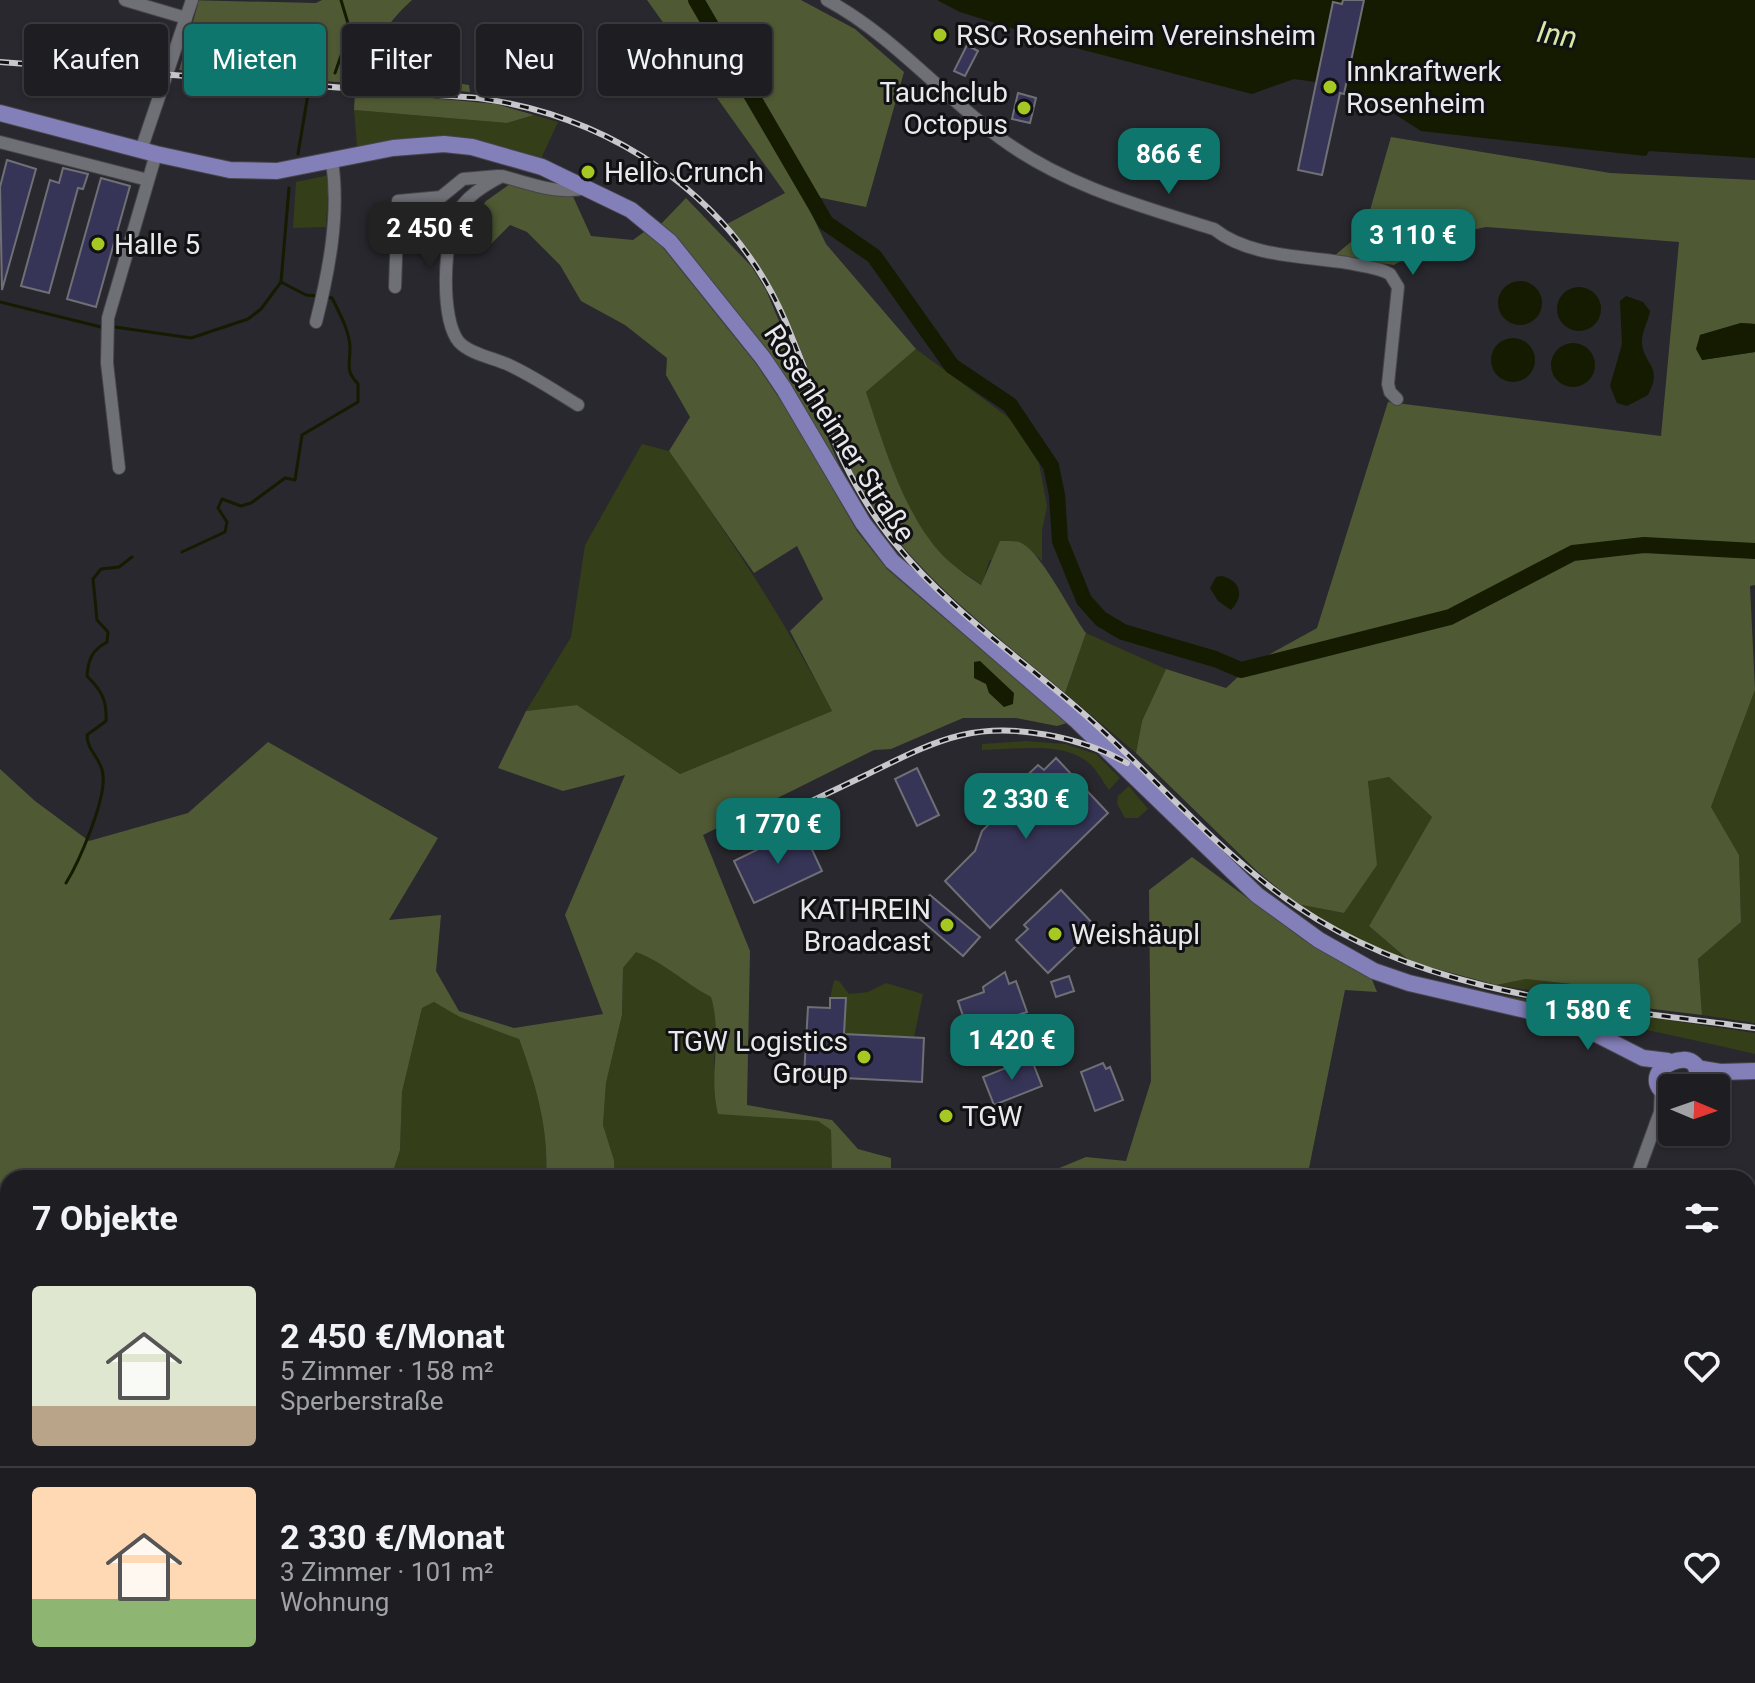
<!DOCTYPE html>
<html lang="de">
<meta charset="utf-8">
<style>
body{margin:0;font-family:Roboto,sans-serif;background:#2b2b2f;color:#f1f3f6;height:100vh;display:flex;flex-direction:column;font-size:30px;white-space:nowrap}
*{box-sizing:border-box;margin:0}
p{font-size:26px;color:#a1a2a5}
.icon{flex:none;width:44px;height:44px;fill:none;stroke:currentColor;stroke-width:2;stroke-linecap:round;stroke-linejoin:round}
.map{position:relative;flex:1;overflow:hidden}
.drawer{position:absolute;left:0px;top:1170px;width:1756px;height:514px;display:flex;flex-direction:column;background:#1e1e22;border-radius:24px 24px 0 0;box-shadow:0 2px 6px #0004,0 0 0 2px #3c3c40}
.drawer>*{flex:none}
.guide{position:absolute;left:24px;top:24px;width:800px;height:72px;display:flex;gap:16px}
.needle{width:52px;rotate:92deg}
.tools{position:absolute;left:1658px;top:1074px;display:grid;gap:16px}
.tools a{display:grid;place-items:center;width:72px;height:72px;border-radius:8px;background:#1e1e22;box-shadow:0 2px 6px #0004,0 0 0 2px #3c3c40;font-size:40px}
.price{position:absolute;translate:-50% -68px;padding:0 18px;border-radius:16px;background:#0f766e;color:#fff;font-size:26px;line-height:52px;filter:drop-shadow(0 2px 4px #0008)}
.price::after{content:'';position:absolute;left:50%;top:48px;width:24px;height:18px;margin-left:-12px;background:inherit;clip-path:polygon(0 0,100% 0,50% 100%)}
.price.on{background:#222;color:#fff}
ul{padding:0;list-style:none}
li{display:flex;align-items:center;gap:24px;height:200px;padding:0 32px}
li+li{border-top:2px solid #3c3c40}
li span{display:grid;place-items:center;flex:none;width:224px;height:160px;border-radius:8px;color:#555}
li>.icon{margin-inline-start:auto}
span .icon{width:96px;height:96px;fill:#fffc;stroke-width:1}
li b{font-size:34px}
h2{display:flex;justify-content:space-between;align-items:center;height:96px;padding:0 32px;font-size:34px}
.tag{padding:0 28px;border-radius:8px;background:#1e1e22;box-shadow:0 2px 6px #0004,0 0 0 2px #3c3c40;font-size:28px;line-height:72px}
.tag.on{background:#0f766e;color:#fff}
.map>svg:first-child{display:block}
.green{fill:#343e18}
.forest{fill:#4f5a34}
.water{fill:#141b01}
.lines{fill:none;stroke-linecap:round;stroke-linejoin:round}
.stream{stroke:#141b01;stroke-width:3}
.river{stroke:#141b01;stroke-width:16}
.building{fill:#373557;stroke:#6f6f76;stroke-width:2}
.minor-casing{stroke:#45454a;stroke-width:14}
.major-casing{stroke:#45454a;stroke-width:18}
.minor{stroke:#6f6f76;stroke-width:12}
.major{stroke:#837fb8;stroke-width:16}
.rail-casing{stroke:#c8c8cc;stroke-width:6}
.rail{stroke:#111114;stroke-width:3;stroke-dasharray:9;stroke-linecap:butt}
.poi-dot{fill:#a5c822;stroke:#111114;stroke-width:3}
.labels{text-anchor:middle;stroke-width:6;stroke-linejoin:round;paint-order:stroke}
.poi-label{font-size:28px;fill:#e9e9ed;stroke:#111114;text-anchor:start}
.street-label{font-size:28px;fill:#e9e9ed;stroke:#111114}
.water-label{font-size:30px;font-style:italic;fill:#d6eaa7;stroke:#111114}
</style>
<div class="map">
<svg width="1755" height="1683" viewBox="0 0 1755 1683">
<rect width="100%" height="100%" fill="#28282e"/>
<g class="green">
<path d="M354 110 507 123 534 115 558 122 540 161 381 145 357 147Z"/>
<path d="M329 175 326 227 293 228 296 182Z"/>
<path d="M916 349 1012 420 1039 463 1047 506 1042 531V561L1021 543 989 561 982 585C972 578 961 571 951 564 907 527 884 445 866 392Z"/>
<path d="M642 444 669 451C730 538 783 617 832 711L680 774 577 705 526 711 571 637 585 545Z"/>
<path d="M1086 633 1166 669 1142 721 1136 753 1065 693Z"/>
<path d="M1755 690V1023L1702 1015 1698 959 1741 922 1739 855 1711 807Z"/>
<path d="M1026 741 1065 744 1096 754 1120 778 1109 790C1103 782 1097 770 1090 764 1063 740 1015 750 982 750V744Z"/>
<path d="M1389 777 1432 817 1369 926 1411 962 1355 938 1297 904 1344 913 1376 866 1368 780Z"/>
<path d="M1129 786 1148 809 1138 818H1125L1117 804 1118 796Z"/>
<path d="M636 951C664 962 684 983 711 997L718 1020 714 1060 718 1113 818 1121 831 1129 832 1178H615L614 1160 603 1125 606 1083 622 1015 623 968Z"/>
<path d="M1526 979 1598 987 1637 1007 1496 985Z"/>
<path d="M834 980 839 981 849 994 868 992 886 983 923 994 914 1037 844 1034 846 999 830 998Z"/>
<path d="M1479 992 1755 1033V1054C1663 1032 1570 1016 1479 992Z"/>
<path d="M434 1002 519 1039C536 1085 549 1129 546 1178H391L400 1150 402 1092 422 1008Z"/>
</g>
<g class="forest">
<path d="M185 0 316 3 322 0H412C389 21 377 39 367 69L469 85 470 92 179 70 198 4Z"/>
<path d="M647 0H801L855 29 904 72 866 207 802 194 826 244 916 349 866 392C884 445 907 526 951 563 960 571 971 578 981 585L1000 541C1005 541 1013 541 1019 542 1040 549 1071 613 1086 633L1065 693C984 625 897 563 849 466 808 385 791 292 727 224L785 193Z"/>
<path d="M355 91 496 104 534 115 507 123 354 110Z"/>
<path d="M1391 137 1610 173 1755 180V324L1741 323 1700 335 1702 360 1755 352V585L1750 586 1755 690 1711 807 1739 855 1741 922 1698 959 1702 1015 1637 1007 1598 987 1526 979 1496 985 1411 962 1369 926 1432 817 1389 777 1368 781 1377 865 1344 913 1297 904 1258 872 1136 753 1142 721 1166 669 1226 688 1252 664 1317 628 1388 402 1661 436 1679 242 1486 227 1444 236 1394 265 1334 256 1364 231Z"/>
<path d="M510 184 571 192 591 236 633 240 648 229 757 365 791 416 857 531 887 569 1067 723 1057 726 1016 718H963L891 749 874 750 703 835 750 951 747 1105 832 1120 858 1149 891 1158V1173L902 1178H832L831 1130 818 1121 718 1114C708 1074 723 1037 711 997 684 983 664 962 636 952L623 968 622 1015 606 1083 603 1125 614 1160 615 1178H546C549 1129 536 1085 519 1039L460 1017 434 1002 422 1008 402 1092 400 1150 391 1178H8V1676H283L282 1683H0V769L35 801 89 841 188 813 268 742 438 838 389 920 441 915 436 971 459 1011 514 1028 603 1014 565 915 625 775 563 791 498 768 526 711 577 705 680 774 832 711 790 631 823 599 797 546 754 573 669 451 690 417 666 375 667 358 625 325 581 301 560 265 527 232 510 225 490 245 467 226 486 201Z"/>
<path d="M686 198 752 267 766 290 844 477 660 225Z"/>
<path d="M1192 857 1304 940 1371 977 1377 992 1345 990 1307 1178H1035L1086 1157 1126 1161 1151 1081 1149 890Z"/>
<path d="M1755 1185V1501L1748 1488V1189Z"/>
<path d="M1748 1620 1755 1635V1683H1514L1504 1676H1748Z"/>
<path d="M438 1676H538L537 1683H439Z"/>
<path d="M898 1676H1244L1239 1683H898Z"/>
</g>
<g class="water">
<path d="M937 0H1343L1342 4 1333 2 1316 82 1294 79 1252 94 1072 47 960 12Z"/>
<path d="M1364 0H1755V158L1649 151 1646 156 1421 131 1376 102 1344 94Z"/>
<circle cx="1520" cy="303" r="22"/>
<circle cx="1579" cy="309" r="22"/>
<path d="M1626 296 1643 302 1650 311C1648 323 1641 332 1642 344 1645 366 1663 367 1648 395L1627 406 1617 403 1610 386 1622 344 1620 301Z"/>
<path d="M1741 323 1755 324V352L1702 360 1696 349 1700 335Z"/>
<circle cx="1513" cy="360" r="22"/>
<circle cx="1573" cy="365" r="22"/>
<path d="M1222 576C1240 581 1245 595 1231 610L1218 601 1210 588 1216 577Z"/>
<path d="M980 661 1014 693 1013 704 1004 707 989 693 986 684 974 678V662Z"/>
</g>
<g class="lines">
<g class="stream">
<path d="M335 73 350 30 341 0"/>
<path d="M298 154 308 94"/>
<path d="M281 282 306 295 318 296"/>
<path d="M0 302 101 327"/>
<path d="M115 327 191 338 248 319 261 309 281 282 289 188"/>
<path d="M182 552 225 532 227 522 218 508 222 499 241 506 251 503 285 478 295 480 302 435 358 402V384C345 370 350 366 350 348 350 332 339 312 332 298L325 297"/>
<path d="M66 883C79 862 106 800 103 775 102 759 87 751 87 735L106 721C107 700 102 691 87 676 88 660 92 650 107 642L108 632 97 620 93 579 101 569 119 567 132 557"/>
</g>
<path class="river" d="M696 0 826 223 874 256 952 366 1010 405 1051 466 1057 495 1060 541 1084 600 1101 619 1123 632 1215 659 1241 670 1450 617 1573 553 1644 545 1755 551"/>
</g>
<g class="building">
<path d="M1343 0H1364L1344 94 1340 93 1322 175 1298 170 1333 2 1342 4Z"/>
<path d="M967 45 978 51 965 76 954 71Z"/>
<path d="M1018 93 1036 98 1030 123 1012 119Z"/>
<path d="M7 160 36 169 2 290 0 187Z"/>
<path d="M63 168 88 174 83 189 78 188 49 293 21 286 50 180 59 183Z"/>
<path d="M101 178 130 186 96 307 67 299Z"/>
<path d="M1056 758 1108 813 990 928 945 881 975 851 982 831 1026 787 1021 781 1038 765 1044 770Z"/>
<path d="M917 768 939 815 917 826 895 779Z"/>
<path d="M802 828 822 871 754 903 734 861Z"/>
<path d="M1061 890 1096 927 1048 973 1016 940 1028 929 1024 925Z"/>
<path d="M930 895 980 937 963 956 914 914Z"/>
<path d="M1005 972 1009 984 1016 981 1027 1012 999 1021 1009 1050 978 1061 958 1001 984 992 983 987Z"/>
<path d="M1069 976 1074 991 1056 997 1051 982Z"/>
<path d="M830 998H846L844 1034 924 1038 922 1082 804 1076 808 1007 830 1008Z"/>
<path d="M1031 1058 1042 1086 994 1105 983 1077Z"/>
<path d="M1103 1063 1106 1069 1110 1067 1123 1100 1095 1111 1081 1072Z"/>
</g>
<g class="lines">
<defs>
<g id="minor">
<path d="M125 0 186 18"/>
<path d="M827 0C892 35 941 94 1000 138 1063 185 1140 206 1214 229 1249 257 1304 256 1348 263 1361 266 1378 267 1390 274L1398 287 1388 384 1390 392 1397 399"/>
<path d="M0 142 148 180"/>
<path d="M141 150 192 0"/>
<path d="M395 287 398 201 441 197 463 179 498 176"/>
<path d="M316 322C329 271 340 214 332 161"/>
<path d="M578 405C555 391 533 376 509 365 494 358 470 354 459 342 440 319 444 241 456 216 464 197 485 185 502 176 531 184 558 195 587 188"/>
<path d="M119 468 107 363 108 318 156 154"/>
<path d="M1636 1178 1660 1112 1661 1089"/>
<path d="M1323 1676 1331 1683"/>
<path d="M1249 1683 1255 1676"/>
</g>
<g id="major">
<path d="M0 113 156 154 230 170 277 171 393 148 444 144 472 147 542 167 631 210 670 242 763 358 784 389 863 523 892 561 1077 721 1257 895 1319 940 1374 971 1409 983 1547 1015 1596 1034 1643 1058 1668 1061"/>
<path d="M1696 1068 1720 1072 1755 1071"/>
<path d="M1672 1098C1622 1071 1713 1033 1697 1088"/>
</g>
</defs>
<use href="#minor" class="minor-casing"/>
<use href="#major" class="major-casing"/>
<use href="#minor" class="minor"/>
<use href="#major" class="major"/>
<defs>
<g id="rail">
<path d="M0 62 478 98C609 116 729 193 784 318 817 395 840 476 894 542 950 612 1027 662 1093 722 1158 781 1226 859 1298 907 1432 998 1599 1006 1755 1028"/>
<path d="M728 841C774 819 820 797 866 775 897 760 928 743 962 735 1014 723 1081 737 1127 763"/>
</g>
</defs>
<use href="#rail" class="rail-casing"/>
<use href="#rail" class="rail"/>
</g>
<g class="poi-dot">
<circle cx="940" cy="35" r="8"/>
<circle cx="1330" cy="87" r="8"/>
<circle cx="1024" cy="108" r="8"/>
<circle cx="588" cy="172" r="8"/>
<circle cx="98" cy="244" r="8"/>
<circle cx="947" cy="925" r="8"/>
<circle cx="1055" cy="934" r="8"/>
<circle cx="864" cy="1057" r="8"/>
<circle cx="946" cy="1116" r="8"/>
</g>
<g class="labels">
<g class="poi-label">
<text x="956" y="45">RSC Rosenheim Vereinsheim</text>
<text x="1346" y="81">Innkraftwerk<tspan x="1346" dy="32">Rosenheim</tspan></text>
<text x="1008" y="102" text-anchor="end">Tauchclub<tspan x="1008" dy="32">Octopus</tspan></text>
<text x="604" y="182">Hello Crunch</text>
<text x="114" y="254">Halle 5</text>
<text x="931" y="919" text-anchor="end">KATHREIN<tspan x="931" dy="32">Broadcast</tspan></text>
<text x="1071" y="944">Weishäupl</text>
<text x="848" y="1051" text-anchor="end">TGW Logistics<tspan x="848" dy="32">Group</tspan></text>
<text x="962" y="1126">TGW</text>
</g>
<g class="street-label">
<text transform="translate(840 433) rotate(57)" y="10">Rosenheimer Straße</text>
</g>
<g class="water-label">
<text transform="translate(1557 35) rotate(10)" y="10">Inn</text>
</g>
</g>
</svg>
<div class="tools">
<a><svg class="needle" viewBox="-14 -14 28 28"><path d="M0-13l5 13h-10z" fill="#e53935"/><path d="M0 13l5-13h-10z" fill="#a1a2a5"/></svg></a>
</div>
<b class="price" style="left:1169px;top:196px">866 €</b>
<b class="price on" style="left:430px;top:270px">2 450 €</b>
<b class="price" style="left:1413px;top:277px">3 110 €</b>
<b class="price" style="left:1026px;top:841px">2 330 €</b>
<b class="price" style="left:778px;top:866px">1 770 €</b>
<b class="price" style="left:1588px;top:1052px">1 580 €</b>
<b class="price" style="left:1012px;top:1082px">1 420 €</b>
<div class="guide">
<a class="tag">Kaufen</a>
<a class="tag on">Mieten</a>
<a class="tag">Filter</a>
<a class="tag">Neu</a>
<a class="tag">Wohnung</a>
</div>
<section class="drawer">
<h2>7 Objekte<svg class="icon" aria-label="filters" viewBox="0 0 24 24"><path d="M4 7h16M4 17h16"/><circle cx="9" cy="7" r="2"/><circle cx="15" cy="17" r="2"/></svg></h2>
<ul>
<li><span style="background:linear-gradient(#dfe7d0 75%,#b9a48a 0)"><svg class="icon" aria-label="home" viewBox="0 0 24 24"><path d="M3 11l9-7 9 7M6 9v11h12V9"/></svg></span><div><b>2 450 €/Monat</b><p>5 Zimmer · 158 m²</p><p>Sperberstraße</p></div><svg class="icon" aria-label="heart" viewBox="0 0 24 24"><path d="M12 20l-8-8c-3-5 5-10 8-4 3-6 11-1 8 4z"/></svg></li>
<li><span style="background:linear-gradient(#ffd9b3 70%,#8fb573 0)"><svg class="icon" aria-label="home" viewBox="0 0 24 24"><path d="M3 11l9-7 9 7M6 9v11h12V9"/></svg></span><div><b>2 330 €/Monat</b><p>3 Zimmer · 101 m²</p><p>Wohnung</p></div><svg class="icon" aria-label="heart" viewBox="0 0 24 24"><path d="M12 20l-8-8c-3-5 5-10 8-4 3-6 11-1 8 4z"/></svg></li>
</ul>
</section>
</div>
